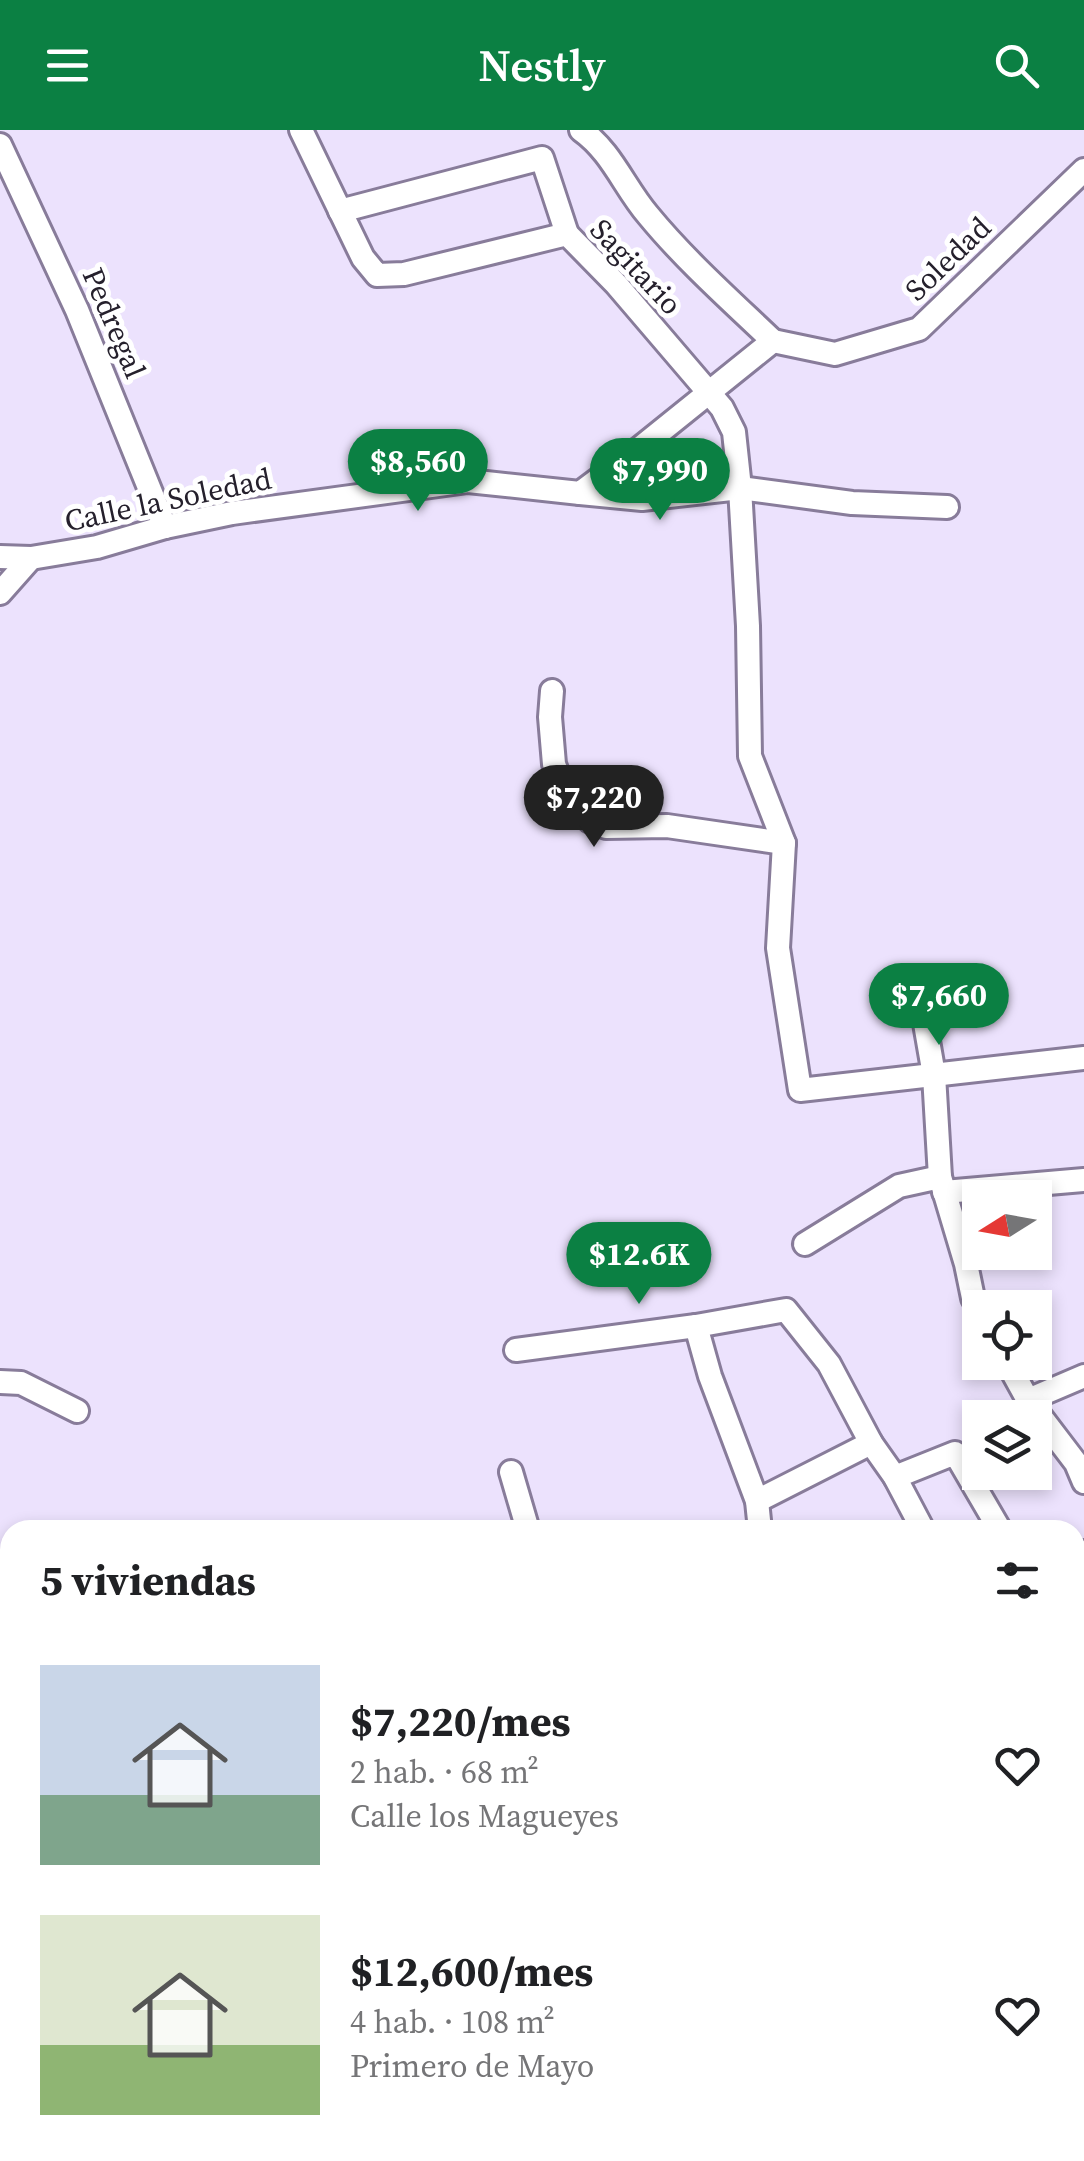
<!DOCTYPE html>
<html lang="es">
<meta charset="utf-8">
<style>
body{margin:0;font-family:"Source Serif 4",serif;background:#f6f6f6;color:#202124;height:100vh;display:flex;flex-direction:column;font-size:38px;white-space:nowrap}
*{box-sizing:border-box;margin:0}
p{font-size:32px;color:#757577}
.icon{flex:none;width:55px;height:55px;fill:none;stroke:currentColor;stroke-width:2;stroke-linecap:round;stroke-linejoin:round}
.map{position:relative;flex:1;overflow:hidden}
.side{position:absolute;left:0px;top:1390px;width:1085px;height:642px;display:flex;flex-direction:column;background:#fff;border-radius:30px 30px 0 0;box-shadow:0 5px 15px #0003}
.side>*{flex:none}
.needle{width:65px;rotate:259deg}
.tools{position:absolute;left:962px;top:1050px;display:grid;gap:20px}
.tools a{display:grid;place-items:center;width:90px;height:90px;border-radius:0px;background:#fff;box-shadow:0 5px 15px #0003;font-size:50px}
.price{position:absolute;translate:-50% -85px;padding:0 22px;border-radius:35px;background:#0b8043;color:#fff;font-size:32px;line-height:65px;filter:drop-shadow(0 2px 5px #0008)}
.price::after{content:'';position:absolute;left:50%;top:60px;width:30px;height:22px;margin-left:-15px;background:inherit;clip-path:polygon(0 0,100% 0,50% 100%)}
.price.current{background:#222;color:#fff}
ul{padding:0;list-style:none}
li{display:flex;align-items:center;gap:30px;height:250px;padding:0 40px}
li span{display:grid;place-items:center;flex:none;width:280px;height:200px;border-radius:0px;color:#555}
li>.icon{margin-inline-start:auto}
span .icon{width:120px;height:120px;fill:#fffc;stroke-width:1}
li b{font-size:42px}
h2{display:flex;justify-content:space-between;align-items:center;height:120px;padding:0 40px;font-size:42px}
header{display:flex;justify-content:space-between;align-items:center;height:130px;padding:0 40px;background:#0b8043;color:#fff;font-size:45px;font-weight:600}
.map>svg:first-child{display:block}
.cemetery{fill:url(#cemetery-stones)}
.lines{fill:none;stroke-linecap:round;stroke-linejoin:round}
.minor-casing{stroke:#887c9a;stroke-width:28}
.minor{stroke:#fff;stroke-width:22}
.labels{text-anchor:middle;stroke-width:10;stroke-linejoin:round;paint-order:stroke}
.street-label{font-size:30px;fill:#25202c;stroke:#fff}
</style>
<header><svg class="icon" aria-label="menu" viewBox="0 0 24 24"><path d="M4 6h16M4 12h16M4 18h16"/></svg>Nestly<svg class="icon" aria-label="search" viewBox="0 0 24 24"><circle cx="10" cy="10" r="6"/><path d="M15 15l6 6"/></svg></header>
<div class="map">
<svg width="1084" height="2031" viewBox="0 0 1084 2031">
<defs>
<pattern id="cemetery-stones" width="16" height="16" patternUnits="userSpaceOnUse" patternTransform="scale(2.5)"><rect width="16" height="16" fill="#90d3a6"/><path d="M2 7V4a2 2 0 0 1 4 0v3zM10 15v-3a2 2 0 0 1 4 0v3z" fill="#7cb58f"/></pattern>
</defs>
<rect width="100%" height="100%" fill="#ece2fd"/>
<path class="cemetery" d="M1084 1851V2031H898L907 2022H1075V1860Z"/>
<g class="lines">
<defs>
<g id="minor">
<path d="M301 0 363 128 377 145 404 144 567 104 616 154 722 278 734 302 740 358 748 496 750 626 784 713 778 818 800 960 1084 928"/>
<path d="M581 0C612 22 624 57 648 85 685 130 730 170 773 211"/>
<path d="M0 15 77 180 165 397"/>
<path d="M340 81 542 28 567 104"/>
<path d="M773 211 835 224 919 199 1084 40"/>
<path d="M580 363 642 369 740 358 852 373 947 377"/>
<path d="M0 427 31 428 97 417 165 397 232 383 468 351 580 363 640 318 773 211"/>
<path d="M0 463 31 428"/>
<path d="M552 561 550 587 554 634 563 659 590 691 606 697 667 696 784 713"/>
<path d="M919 859 934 945 940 1047 966 1134 973 1168 980 1181"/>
<path d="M944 1062 1084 1050"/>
<path d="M805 1114 899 1056 940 1047"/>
<path d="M696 1196 710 1246 757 1371 760 1400"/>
<path d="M516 1220 696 1196 786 1180 829 1234 871 1313 895 1347 923 1400"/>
<path d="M1007 1232 1028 1270 1076 1333 1084 1352"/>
<path d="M0 1252 21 1253 77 1281"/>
<path d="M1028 1270 1084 1246"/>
<path d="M511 1342 528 1400"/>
<path d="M895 1347 955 1323 1000 1400"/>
<path d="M757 1371 871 1313"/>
<path d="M1075 1425 1084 1422"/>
<path d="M1075 1516 1084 1522"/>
<path d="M1075 1553 1084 1544"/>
<path d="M1075 1841 1084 1832"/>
<path d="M167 2022 169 2031"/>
<path d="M277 2022 279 2031"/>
<path d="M492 2022 493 2031"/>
<path d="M592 2022 594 2031"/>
<path d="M697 2022 699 2031"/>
<path d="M881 2031 889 2022"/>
</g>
</defs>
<use href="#minor" class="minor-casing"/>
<use href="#minor" class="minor"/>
</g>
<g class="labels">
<g class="street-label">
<text transform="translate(948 129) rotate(-44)" y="10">Soledad</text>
<text transform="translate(636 137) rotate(47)" y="10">Sagitario</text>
<text transform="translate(114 193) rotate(67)" y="10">Pedregal</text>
<text transform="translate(168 370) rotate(-12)" y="10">Calle la Soledad</text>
</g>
</g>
</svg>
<div class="tools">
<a><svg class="needle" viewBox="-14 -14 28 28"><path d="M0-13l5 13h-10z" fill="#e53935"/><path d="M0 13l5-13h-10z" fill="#757577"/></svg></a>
<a><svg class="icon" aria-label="locate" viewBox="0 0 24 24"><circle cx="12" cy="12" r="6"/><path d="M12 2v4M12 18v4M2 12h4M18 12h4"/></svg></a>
<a><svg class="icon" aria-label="layers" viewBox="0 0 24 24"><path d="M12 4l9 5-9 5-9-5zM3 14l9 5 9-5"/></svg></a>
</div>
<b class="price" style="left:418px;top:384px">$8,560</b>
<b class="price" style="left:660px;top:393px">$7,990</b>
<b class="price current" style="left:594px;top:720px">$7,220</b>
<b class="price" style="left:939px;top:918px">$7,660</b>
<b class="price" style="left:639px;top:1177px">$12.6K</b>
<section class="side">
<h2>5 viviendas<svg class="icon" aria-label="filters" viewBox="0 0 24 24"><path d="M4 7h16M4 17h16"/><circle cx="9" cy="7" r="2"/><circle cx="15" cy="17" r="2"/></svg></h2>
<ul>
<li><span style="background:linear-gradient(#c9d6e8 65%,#7fa58c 0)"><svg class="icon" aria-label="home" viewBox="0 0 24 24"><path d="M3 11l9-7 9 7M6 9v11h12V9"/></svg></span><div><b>$7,220/mes</b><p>2 hab. · 68 m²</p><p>Calle los Magueyes</p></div><svg class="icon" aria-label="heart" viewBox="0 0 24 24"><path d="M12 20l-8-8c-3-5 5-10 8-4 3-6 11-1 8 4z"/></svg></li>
<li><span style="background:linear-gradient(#dfe7d0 65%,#8fb573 0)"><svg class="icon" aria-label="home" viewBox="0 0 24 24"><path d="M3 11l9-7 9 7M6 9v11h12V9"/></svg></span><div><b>$12,600/mes</b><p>4 hab. · 108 m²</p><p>Primero de Mayo</p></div><svg class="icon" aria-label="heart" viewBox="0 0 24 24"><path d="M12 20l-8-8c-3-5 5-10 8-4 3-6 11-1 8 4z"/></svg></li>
</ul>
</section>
</div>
